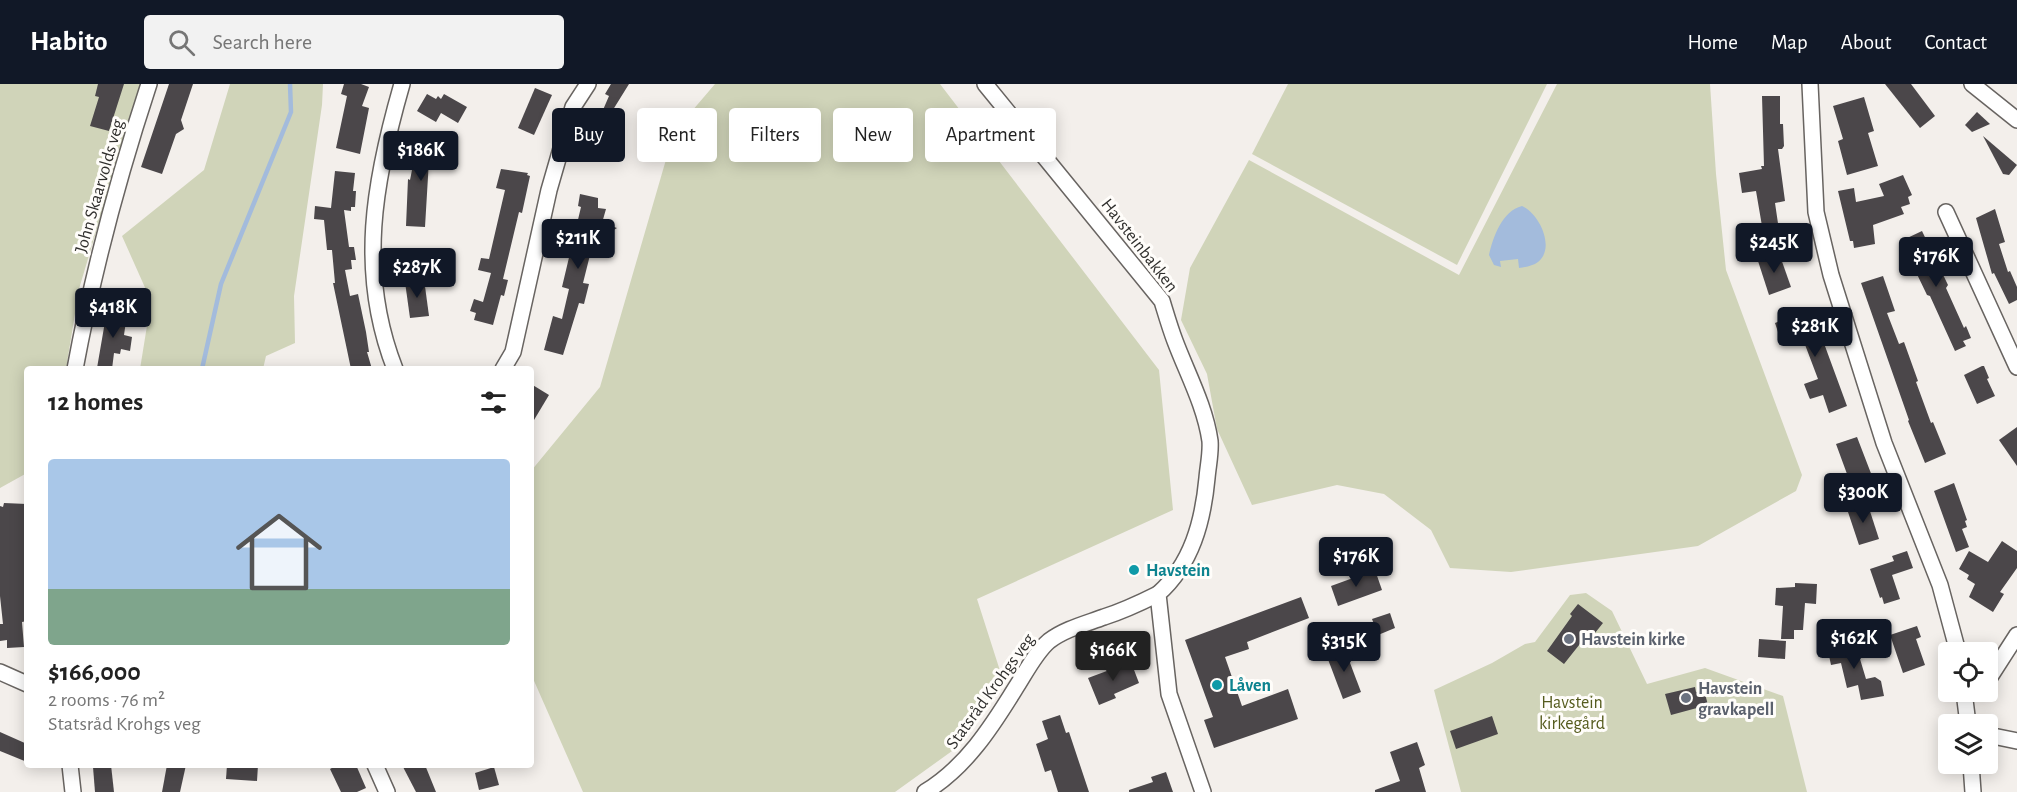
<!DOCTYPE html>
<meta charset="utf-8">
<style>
body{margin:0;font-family:"Alegreya Sans",sans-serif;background:#f2f2f2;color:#222;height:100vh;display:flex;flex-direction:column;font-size:22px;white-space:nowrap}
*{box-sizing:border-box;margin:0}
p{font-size:20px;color:#767676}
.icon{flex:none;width:33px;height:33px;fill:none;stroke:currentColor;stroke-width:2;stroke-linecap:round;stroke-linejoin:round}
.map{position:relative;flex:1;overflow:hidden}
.drawer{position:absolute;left:24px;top:282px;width:510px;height:402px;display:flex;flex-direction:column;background:#fff;border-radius:6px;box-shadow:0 3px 15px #0003}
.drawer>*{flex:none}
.guide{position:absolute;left:552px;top:24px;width:570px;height:54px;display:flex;gap:12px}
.fabs{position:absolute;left:1938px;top:558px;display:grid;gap:12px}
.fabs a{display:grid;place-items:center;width:60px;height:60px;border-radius:6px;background:#fff;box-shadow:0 3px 15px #0003;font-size:30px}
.price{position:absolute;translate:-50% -51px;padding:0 14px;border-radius:6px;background:#111827;color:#fff;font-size:20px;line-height:39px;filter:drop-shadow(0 2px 3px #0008)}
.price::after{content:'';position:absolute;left:50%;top:36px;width:18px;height:14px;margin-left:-9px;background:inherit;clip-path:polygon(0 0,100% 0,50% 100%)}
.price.active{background:#222;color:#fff}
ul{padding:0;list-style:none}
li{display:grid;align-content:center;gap:12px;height:318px;padding:0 24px}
li span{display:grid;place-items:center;height:186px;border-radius:6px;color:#555}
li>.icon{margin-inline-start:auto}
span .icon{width:108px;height:108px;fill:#fffc;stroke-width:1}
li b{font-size:26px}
h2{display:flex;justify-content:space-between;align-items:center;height:72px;padding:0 24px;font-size:26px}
.chip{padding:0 21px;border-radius:6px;background:#fff;box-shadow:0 3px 15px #0003;font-size:21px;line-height:54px}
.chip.active{background:#111827;color:#fff}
header{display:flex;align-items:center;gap:36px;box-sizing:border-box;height:84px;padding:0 30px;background:#111827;color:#fff}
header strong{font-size:28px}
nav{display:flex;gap:33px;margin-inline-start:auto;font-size:21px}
.search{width:420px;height:54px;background:#f2f2f2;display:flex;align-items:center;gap:15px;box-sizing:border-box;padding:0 21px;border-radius:6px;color:#767676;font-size:22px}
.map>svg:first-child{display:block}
.green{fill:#d0d4b9}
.water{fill:#a3bbdc}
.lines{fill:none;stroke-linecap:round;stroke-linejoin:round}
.stream{stroke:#a3bbdc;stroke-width:4.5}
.building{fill:#4b474a}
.street-casing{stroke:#686461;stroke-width:18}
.street{stroke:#fff;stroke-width:15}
.culture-dot{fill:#0f9aa8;stroke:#fffdfa;stroke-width:2}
.worship-dot{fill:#6b7280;stroke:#fffdfa;stroke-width:2}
.labels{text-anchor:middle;stroke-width:6;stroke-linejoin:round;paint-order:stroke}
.street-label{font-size:18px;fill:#302f2d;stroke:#fffdfa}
.culture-label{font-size:18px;font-weight:bold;fill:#0d838f;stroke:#fffdfa;text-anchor:start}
.worship-label{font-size:18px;font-weight:bold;fill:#5b616d;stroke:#fffdfa;text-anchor:start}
.park-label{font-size:18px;fill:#555b1d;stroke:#fffdfa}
</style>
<header>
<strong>Habito</strong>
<div class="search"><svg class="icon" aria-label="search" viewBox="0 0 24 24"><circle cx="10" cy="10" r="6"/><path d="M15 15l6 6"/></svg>Search here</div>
<nav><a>Home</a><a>Map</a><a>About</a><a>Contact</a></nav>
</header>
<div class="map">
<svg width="2017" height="708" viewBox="0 0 2017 708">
<rect width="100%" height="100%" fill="#f3efeb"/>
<g class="green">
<path d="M0 0H140L79 205 66 285H27V389L0 404Z"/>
<path d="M230 0H323L322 21 294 212 295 259 266 272 263 285H140L151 217 122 152 204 86Z"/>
<path d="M715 0H940L1159 286 1173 426 977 515 1002 593 959 662 895 708H583L531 590V387L600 303 674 48Z"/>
<path d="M1288 0H1547L1457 181 1252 70Z"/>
<path d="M1557 0H1710L1716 90 1726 186 1802 391 1796 407 1698 462 1511 488 1450 484 1431 446 1384 410 1337 401 1252 421 1217 345 1207 290 1181 236 1190 184 1249 76 1459 191Z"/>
<path d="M1586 509 1612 527 1647 600 1705 584 1783 612 1807 708H1461L1434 606 1492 579 1525 560 1535 558 1570 511Z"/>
</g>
<path class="water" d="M1522 122C1539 129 1556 164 1538 178 1533 182 1525 183 1519 184L1518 175 1500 177 1501 183 1494 181 1489 171C1493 153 1502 127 1522 122Z"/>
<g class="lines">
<path class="stream" d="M202 285 221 200 291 28 290 0"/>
</g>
<g class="building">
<path d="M98 0H124L109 47 90 42 99 13 95 12Z"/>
<path d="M169 0H193L181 36 184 45 176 50 162 90 141 83Z"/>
<path d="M344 0H361L369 3 362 22 369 24 360 70 336 64 347 12 341 10Z"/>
<path d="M611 0H629L611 29 621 33 608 64 590 56 609 12 605 10Z"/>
<path d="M1885 0H1911L1935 32 1920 44Z"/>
<path d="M535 4 552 11 534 51 518 44Z"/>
<path d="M427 10 436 15 438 12 441 15 444 10 467 23 458 39 441 29 436 38 417 27Z"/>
<path d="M1762 12H1780V40H1783L1784 62 1782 65H1778L1785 117 1775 119 1780 153 1784 152 1788 164 1774 168 1767 141 1762 142 1756 107 1742 109 1739 89 1762 85 1761 82H1764Z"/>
<path d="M1864 13 1874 47 1868 49 1878 82 1847 91 1838 57 1843 55 1833 22Z"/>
<path d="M1977 28 1990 40 1972 48 1965 41Z"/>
<path d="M1983 52 2017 81 2009 91 2003 90Z"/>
<path d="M412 59 449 65 448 78 429 76 425 143 406 142 408 95 410 96 413 81 410 80Z"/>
<path d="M501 85 528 89 527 91 530 92 522 129 519 128 503 195 508 196 504 212 501 211 493 241 474 236 476 229 470 227 474 215 483 218 491 189 478 186 481 174 489 175 505 106 496 104Z"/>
<path d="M335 87 355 89 353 107H356L355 123H351V127L344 126 349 163H354L356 176H351L352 185 345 186 350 212 358 210 366 248 369 268H367L372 285H351L333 199H335L332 166H327L324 136 314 135 315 122 331 124Z"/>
<path d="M1903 91 1912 111 1908 113 1910 120 1901 123 1904 130 1873 141 1875 160 1854 164 1853 157H1850L1838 107 1854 104 1856 118 1884 112 1879 100Z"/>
<path d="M580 110 598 114V124L606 125 602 139 617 144 607 150 606 158 594 155 583 199 589 200 584 220 579 219 563 271 544 266 553 232 562 235 569 205 562 203 581 123 578 122Z"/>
<path d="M1995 125 2005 158 1999 160 2008 188 2010 187 2017 203V216L2009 220 1994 189 1992 190 1976 134Z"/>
<path d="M1922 147 1948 201 1946 204 1964 244 1966 242 1971 254 1963 257 1966 262 1955 267 1930 212 1927 211 1902 159 1903 156Z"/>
<path d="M1779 169 1791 203 1769 211 1758 177Z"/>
<path d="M1883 192 1895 227 1887 229 1899 260 1904 258 1918 297 1916 298 1931 339 1933 338 1946 370 1925 379 1908 337 1909 336 1861 199Z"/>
<path d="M424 195 429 232 410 234 405 198Z"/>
<path d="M1811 224 1847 322 1829 329 1823 311 1810 315 1809 313 1804 300 1818 295 1801 250 1781 257 1775 239Z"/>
<path d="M107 226 127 230 124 251 132 253 130 267 121 265 120 270 114 269 112 285 97 284Z"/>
<path d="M1982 282H1984L1989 294 1987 295 1995 312 1977 320 1964 291Z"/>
<path d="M531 300 549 311 531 341Z"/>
<path d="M2017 343V382L1999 356Z"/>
<path d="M1857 353 1872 392 1869 393 1872 402 1854 409 1836 360Z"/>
<path d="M1954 399 1967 436 1965 437 1967 443 1962 445 1969 463 1956 468 1934 407Z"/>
<path d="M1867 418 1879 455 1859 461 1847 425Z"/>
<path d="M4 419 27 420V537L22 538 24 563 7 564V556L0 557V540H3L0 512V422L3 423Z"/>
<path d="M2002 457 2017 467V484L2000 508 2004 510 1993 528 1969 513 1975 500 1967 495 1969 491 1959 485 1969 467 1988 478Z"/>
<path d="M1907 467 1913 484 1892 491 1900 515 1884 520 1882 513 1880 514 1870 485 1894 477 1892 472Z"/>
<path d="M1375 486 1382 506 1338 522 1331 502Z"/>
<path d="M1795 499 1817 500 1816 520 1805 519 1803 546H1794V555H1781L1783 522 1775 521 1776 504 1795 503Z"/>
<path d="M1301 513 1309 534 1247 558 1249 565 1225 573 1242 622 1288 605 1298 635 1214 664 1204 636 1213 633 1185 556Z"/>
<path d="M1578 520 1603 539 1595 549 1591 546 1564 580 1547 567 1572 532 1570 530Z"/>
<path d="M1390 529 1395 544 1378 551 1372 535Z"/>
<path d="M1917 542 1921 553 1916 555 1925 581 1903 589 1890 551Z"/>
<path d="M1759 555 1786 557 1785 575 1758 573Z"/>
<path d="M1854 555 1866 595 1875 593 1881 597 1884 612 1861 616 1858 601 1847 604 1841 579 1831 581 1827 562Z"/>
<path d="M1344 563 1361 608 1343 615 1326 570Z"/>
<path d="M1131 578 1139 599 1114 610 1116 614 1099 621 1088 594Z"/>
<path d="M1695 603 1696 608 1704 606 1708 621 1671 631 1665 610Z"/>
<path d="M1060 631 1066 649 1069 648 1089 708H1058L1051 686 1045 688 1036 660 1048 655 1042 637Z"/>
<path d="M1492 632 1498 650 1456 665 1450 647Z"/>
<path d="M0 648 27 660V678L0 667Z"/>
<path d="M1417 658 1425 681 1419 684 1426 708H1375V706L1400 697 1390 668Z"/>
<path d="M95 681H111L114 708H95L93 683Z"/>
<path d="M167 681H186L180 708H162Z"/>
<path d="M227 681H258L257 697 226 695Z"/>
<path d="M337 681H356L366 704 357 708H341L330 685Z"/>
<path d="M402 681H425L436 708H416Z"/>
<path d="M494 683 499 701 479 706 475 689Z"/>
<path d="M1166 688 1173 708H1129V706L1153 698 1151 693Z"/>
</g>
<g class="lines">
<defs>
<g id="street">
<path d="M985 0 1162 217C1166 230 1170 244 1175 257 1187 289 1205 322 1210 357 1211 369 1208 382 1207 394 1203 437 1192 480 1158 510L1169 610 1203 708"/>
<path d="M1810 0 1816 128 1831 191 1884 359 1940 501 1958 568"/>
<path d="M1972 0 2017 36"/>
<path d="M1946 128 2017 283"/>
<path d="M75 285C93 188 118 94 149 0"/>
<path d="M395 285C357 188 374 97 402 0"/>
<path d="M503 285 513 268 549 106 573 23 588 0"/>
<path d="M0 588 27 600"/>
<path d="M1988 596 2017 551"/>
<path d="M1964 608 1968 640"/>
<path d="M1988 651 2017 657"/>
<path d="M1971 680 1973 708"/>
<path d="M70 681 73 708"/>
<path d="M375 681 387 708"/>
<path d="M925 708C965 684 991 644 1015 605 1025 590 1035 569 1049 557 1065 545 1085 540 1104 533 1123 527 1140 519 1158 510"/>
</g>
</defs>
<use href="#street" class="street-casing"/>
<use href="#street" class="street"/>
</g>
<g class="culture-dot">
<circle cx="1134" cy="486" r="6"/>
<circle cx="1217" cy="601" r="6"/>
</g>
<g class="worship-dot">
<circle cx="1569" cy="555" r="6"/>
<circle cx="1686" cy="614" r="6"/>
</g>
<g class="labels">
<g class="street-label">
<text transform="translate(99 102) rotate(-74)" y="6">John Skaarvolds veg</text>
<text transform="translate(1140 161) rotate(52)" y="6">Havsteinbakken</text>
<text transform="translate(990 607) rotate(-54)" y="6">Statsråd Krohgs veg</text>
</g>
<g class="culture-label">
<text x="1146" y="492">Havstein</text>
<text x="1229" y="607">Låven</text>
</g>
<g class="worship-label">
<text x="1581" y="561">Havstein kirke</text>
<text x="1698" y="610">Havstein<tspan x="1698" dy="21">gravkapell</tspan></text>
</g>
<g class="park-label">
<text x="1572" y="624">Havstein<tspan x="1572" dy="21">kirkegård</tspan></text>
</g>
</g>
</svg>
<div class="fabs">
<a><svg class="icon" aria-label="locate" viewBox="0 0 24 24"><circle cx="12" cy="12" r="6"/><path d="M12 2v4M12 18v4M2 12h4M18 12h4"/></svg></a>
<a><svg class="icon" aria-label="layers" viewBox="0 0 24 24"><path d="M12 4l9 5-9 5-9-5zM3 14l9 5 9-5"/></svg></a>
</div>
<b class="price" style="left:421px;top:98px">$186K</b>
<b class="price" style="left:578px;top:186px">$211K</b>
<b class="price" style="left:1774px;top:190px">$245K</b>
<b class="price" style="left:1936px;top:204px">$176K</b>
<b class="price" style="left:417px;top:215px">$287K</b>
<b class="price" style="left:113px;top:255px">$418K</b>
<b class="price" style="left:1815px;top:274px">$281K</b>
<b class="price" style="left:1863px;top:440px">$300K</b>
<b class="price" style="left:1356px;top:504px">$176K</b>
<b class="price" style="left:1854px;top:586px">$162K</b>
<b class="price" style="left:1344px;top:589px">$315K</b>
<b class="price active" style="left:1113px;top:598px">$166K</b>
<div class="guide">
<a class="chip active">Buy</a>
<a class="chip">Rent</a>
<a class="chip">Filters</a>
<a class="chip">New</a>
<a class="chip">Apartment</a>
</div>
<section class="drawer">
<h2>12 homes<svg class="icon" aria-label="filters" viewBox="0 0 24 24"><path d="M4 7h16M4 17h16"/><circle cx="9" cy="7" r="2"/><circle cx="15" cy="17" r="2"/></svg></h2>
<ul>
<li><span style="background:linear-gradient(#a9c7e8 70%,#7fa58c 0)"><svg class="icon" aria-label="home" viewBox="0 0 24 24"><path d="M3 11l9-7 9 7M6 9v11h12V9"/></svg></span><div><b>$166,000</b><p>2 rooms · 76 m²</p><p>Statsråd Krohgs veg</p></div></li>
</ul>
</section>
</div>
